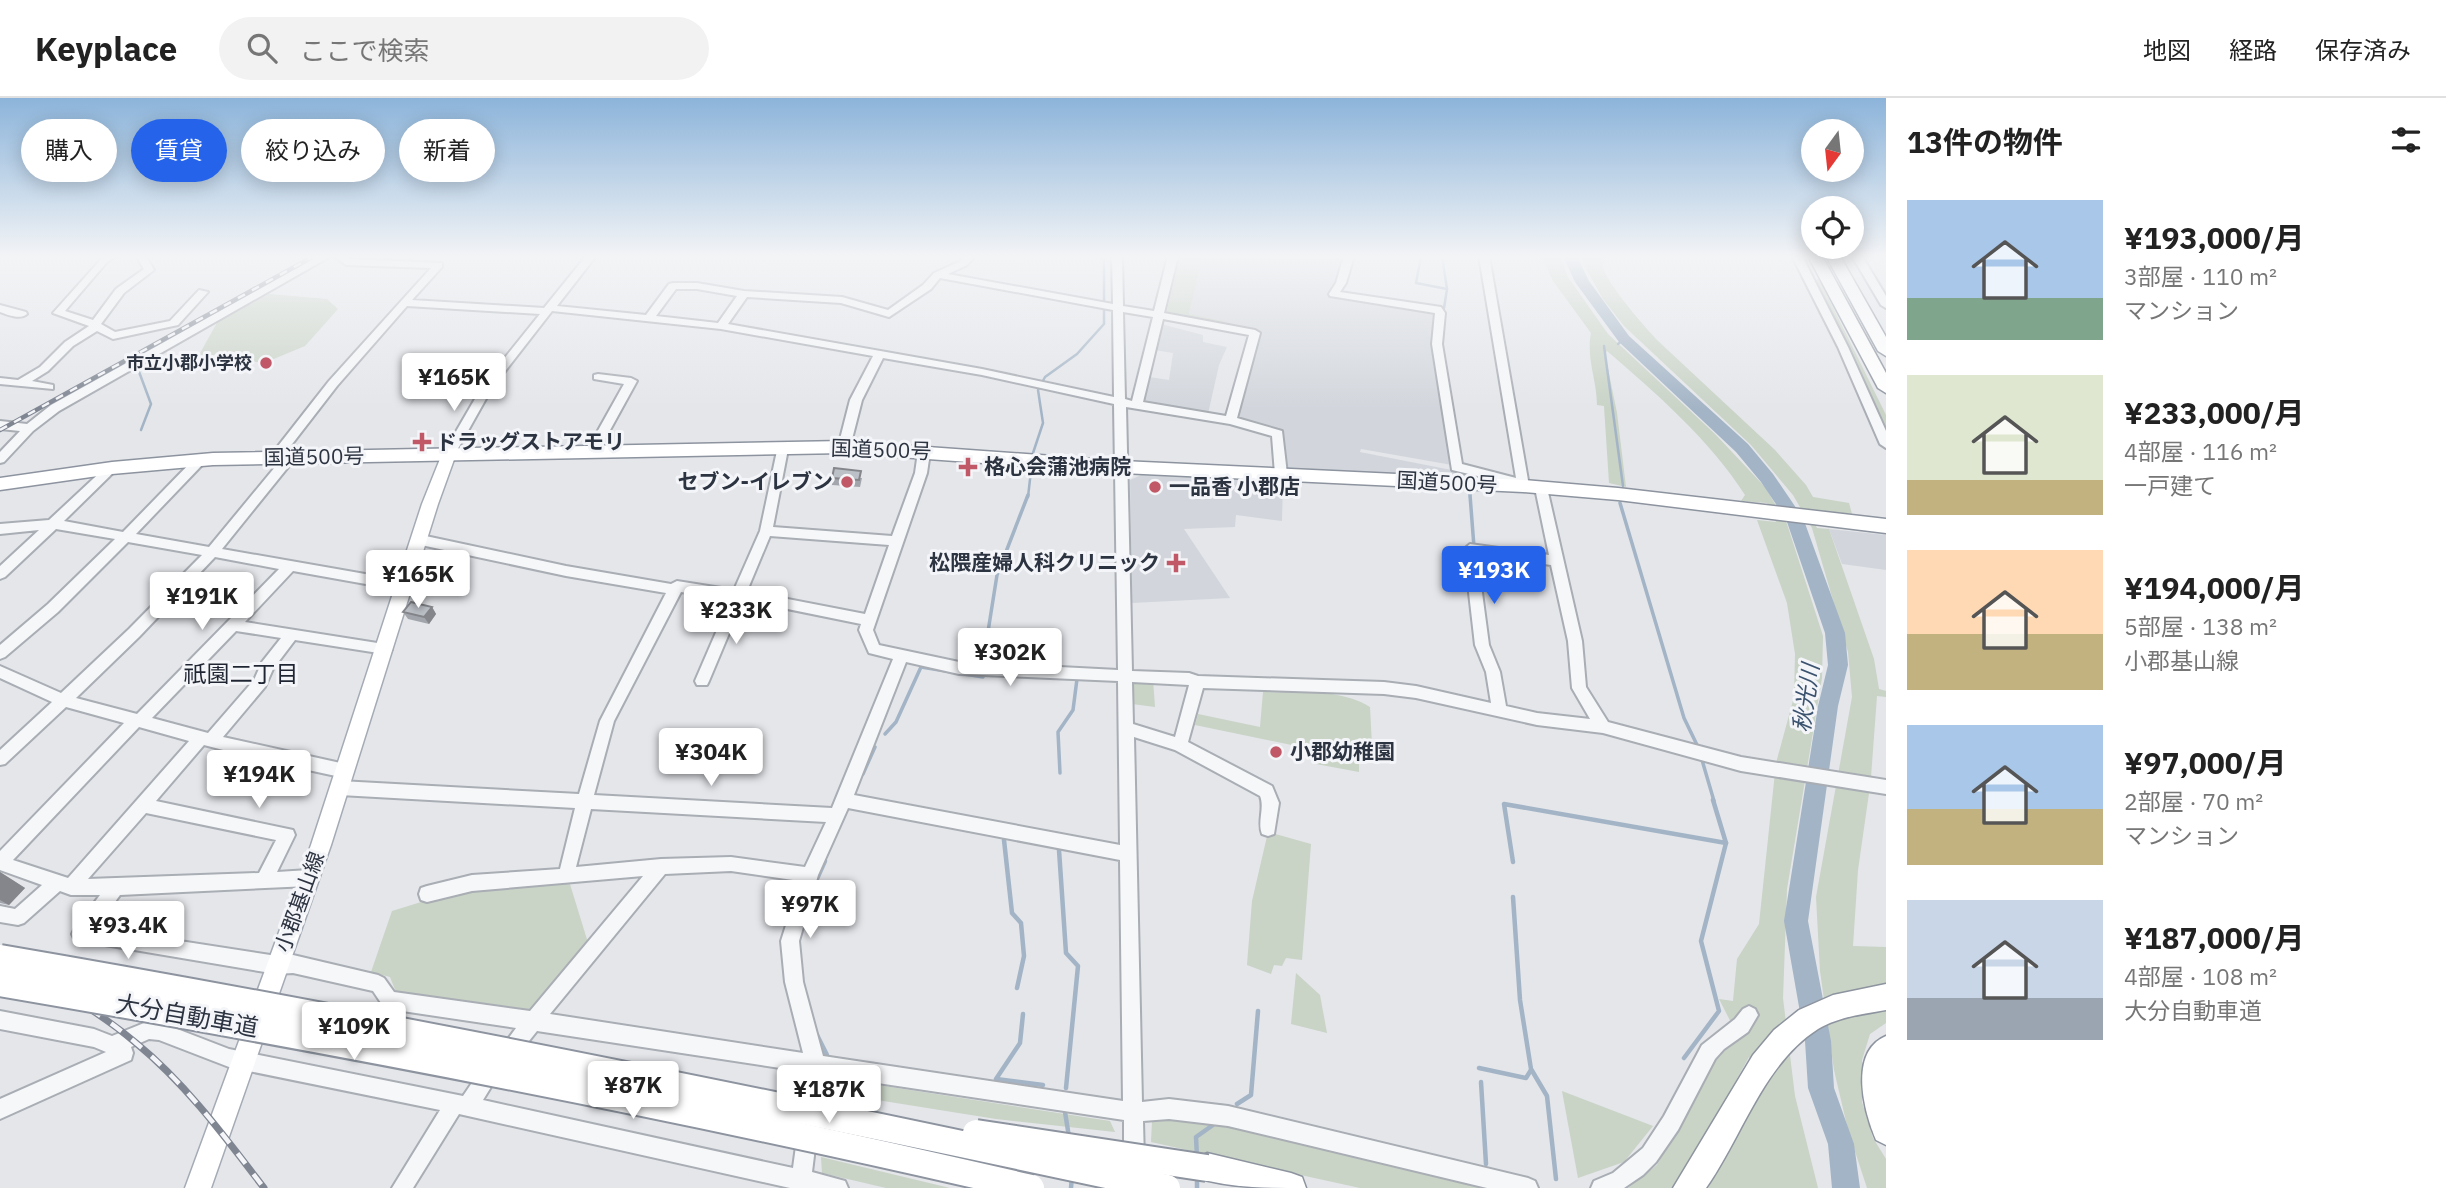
<!DOCTYPE html>
<html lang="ja">
<meta charset="utf-8">
<style>
body{margin:0;font-family:"IBM Plex Sans","Noto Sans JP",sans-serif;background:#f2f2f2;color:#222;height:100vh;display:flex;flex-direction:column;font-size:26px;white-space:nowrap}
*{box-sizing:border-box;margin:0}
p{font-size:23px;color:#767676}
.icon{flex:none;width:38px;height:38px;fill:none;stroke:currentColor;stroke-width:2;stroke-linecap:round;stroke-linejoin:round}
.map{position:relative;flex:1;overflow:hidden}
.details{display:flex;flex-direction:column;background:#fff;width:560px}
.details>*{flex:none}
.banner{position:absolute;left:21px;top:21px;width:665px;height:63px;display:flex;gap:14px}
.needle{width:46px;rotate:195deg}
.tools{position:absolute;left:1801px;top:21px;display:grid;gap:14px}
.tools a{display:grid;place-items:center;width:63px;height:63px;border-radius:50%;background:#fff;box-shadow:0 4px 18px #0003;font-size:35px}
.price{position:absolute;translate:-50% -60px;padding:0 16px;border-radius:7px;background:#fff;color:#222;font-size:23px;line-height:46px;filter:drop-shadow(0 2px 4px #0008)}
.price::after{content:'';position:absolute;left:50%;top:42px;width:21px;height:16px;margin-left:-10px;background:inherit;clip-path:polygon(0 0,100% 0,50% 100%)}
.price.selected{background:#2563eb;color:#fff}
ul{padding:0;list-style:none}
li{display:flex;align-items:center;gap:21px;height:175px;padding:0 21px}
li span{display:grid;place-items:center;flex:none;width:196px;height:140px;border-radius:0px;color:#555}
li>.icon{margin-inline-start:auto}
span .icon{width:84px;height:84px;fill:#fffc;stroke-width:1}
li b{font-size:30px}
h2{display:flex;justify-content:space-between;align-items:center;height:84px;padding:0 21px;font-size:30px}
.chip{padding:0 24px;border-radius:32px;background:#fff;box-shadow:0 4px 18px #0003;font-size:24px;line-height:63px}
.chip.selected{background:#2563eb;color:#fff}
header{display:flex;align-items:center;gap:42px;box-sizing:border-box;height:98px;padding:0 35px;background:#fff;border-bottom:2px solid #e0e0e0}
header strong{font-size:33px}
nav{display:flex;gap:38px;margin-inline-start:auto;font-size:24px}
.search{width:490px;height:63px;background:#f2f2f2;display:flex;align-items:center;gap:18px;box-sizing:border-box;padding:0 24px;border-radius:38px;color:#767676;font-size:26px}
main{display:flex;flex:1;min-height:0}
.map>svg:first-child{display:block}
.built{fill:#d2d6dc}
.green{fill:#c9d3c6}
.lines{fill:none;stroke-linecap:round;stroke-linejoin:round}
.stream-far2{stroke:#a3b4c6;stroke-width:2.5}
.stream-far1{stroke:#a3b4c6;stroke-width:3.5}
.stream{stroke:#a3b4c6;stroke-width:4.5}
.river{fill:#a3b4c6;fill-rule:evenodd}
.minor-casing{stroke:#a9adb4;stroke-width:4}
.major-casing{stroke:#a5abb5;stroke-width:3}
.highway-casing{stroke:#8d949f;stroke-width:3}
.minor{fill:#f6f7f9;fill-rule:evenodd}
.major{fill:#fff;fill-rule:evenodd}
.highway{fill:#fff;fill-rule:evenodd}
.rail-far1-casing{stroke:#7f8692;stroke-width:4.5}
.rail-casing{stroke:#7f8692;stroke-width:7}
.rail-far1{stroke:#f4f5f8;stroke-width:2.5;stroke-dasharray:8;stroke-linecap:butt}
.rail{stroke:#f4f5f8;stroke-width:4.5;stroke-dasharray:13;stroke-linecap:butt}
.highway-bridge-casing{stroke:#8d949f;stroke-width:30;stroke-linecap:butt}
.highway-bridge{stroke:#fff;stroke-width:26}
.wall{fill:#a2a5ab}
.shaded-wall{fill:#84868b}
.building{fill:#bcc0c7;stroke:#84868b;stroke-width:2}
.poi-dot{fill:#c05867;stroke:#f4f5f8;stroke-width:2.5}
.labels{text-anchor:middle;stroke-width:6;stroke-linejoin:round;paint-order:stroke}
.far-poi-label{font-size:18px;font-weight:bold;fill:#2d3441;stroke:#f4f5f8;text-anchor:end}
.poi-label{font-size:21px;font-weight:bold;fill:#2d3441;stroke:#f4f5f8;text-anchor:start}
.street-label{font-size:21px;fill:#2d3441;stroke:#f4f5f8}
.neighbourhood-label{font-size:23px;fill:#1f2532;stroke:#f4f5f8}
.water-label{font-size:23px;font-style:italic;fill:#3c5370;stroke:#f4f5f8}
.near-street-label{font-size:24px;fill:#2d3441;stroke:#f4f5f8}
</style>
<header>
<strong>Keyplace</strong>
<div class="search"><svg class="icon" aria-label="search" viewBox="0 0 24 24"><circle cx="10" cy="10" r="6"/><path d="M15 15l6 6"/></svg>ここで検索</div>
<nav><a>地図</a><a>経路</a><a>保存済み</a></nav>
</header>
<main>
<div class="map">
<svg width="1886" height="1090" viewBox="0 0 1886 1090">
<rect width="100%" height="100%" fill="#e4e6ea"/>
<g class="built">
<path d="M1203 158H1346L1333 198 1433 214 1436 216 1452 367 1361 351 1360 354 1482 378 1486 382 1291 371 1286 369 1283 334 1238 322 1258 233 1189 216Z"/>
<path d="M1161 226 1203 237V244L1227 249 1219 267 1208 316 1144 305 1149 279 1169 282 1173 255 1154 252Z"/>
<path d="M1141 377 1283 383 1282 423 1236 417 1235 429 1184 431 1230 500 1132 505 1130 382Z"/>
<path d="M1829 431 1886 437V472L1842 466Z"/>
</g>
<g class="green">
<path d="M1180 158H1203L1189 216 1227 224 1226 227 1166 216Z"/>
<path d="M1541 158H1560L1568 179 1608 236 1715 336 1765 389 1787 426 1823 538 1822 580 1787 791 1783 900 1795 998 1818 1090H1708L1762 990 1749 959 1683 1078 1671 1090H1628L1657 1067 1719 957 1740 942 1719 901 1733 903 1737 861 1759 826 1776 665 1794 599 1795 556 1787 505 1757 422 1776 424 1767 405 1741 403 1745 397C1711 343 1655 294 1607 253L1605 256 1617 315 1626 389 1609 385 1604 308 1597 307C1597 282 1586 261 1591 235L1553 183Z"/>
<path d="M1579 158H1604C1604 159 1603 169 1603 169 1607 186 1645 229 1657 242L1775 352 1806 387 1813 399 1849 405 1852 416 1808 411 1817 430 1829 431 1874 561 1879 591 1886 593V599L1877 598 1871 679 1886 682V697L1869 695 1858 772 1853 848 1886 849V925L1870 936 1862 962V1004L1873 1040 1886 1061V1090H1867L1848 1032 1834 972 1820 873 1816 799 1852 599 1848 554 1812 430 1793 397 1751 347 1624 228 1603 201Z"/>
<path d="M1819 181 1886 317V335L1814 182Z"/>
<path d="M269 196 327 201 338 211 305 248 264 265 199 257 218 223Z"/>
<path d="M1138 581 1153 582 1155 609 1132 606V585Z"/>
<path d="M1263 594C1298 595 1339 590 1370 609L1372 648 1359 646V674L1316 666V652L1195 627 1198 616 1260 629Z"/>
<path d="M1268 734 1311 746 1302 862 1286 860 1282 868 1274 867 1271 876 1247 867 1252 803Z"/>
<path d="M569 783 589 848 534 912 396 894 390 879 371 874 392 813 447 796 482 790Z"/>
<path d="M1296 875 1320 897 1327 935 1291 926Z"/>
<path d="M839 981 1110 1023 1115 1034 996 1021 827 994Z"/>
<path d="M1562 993 1653 1028 1624 1064 1578 1080Z"/>
<path d="M1185 1021 1230 1028 1493 1090H1360L1151 1044 1152 1024Z"/>
<path d="M821 1059 950 1090H886L822 1075Z"/>
</g>
<g class="lines">
<g class="stream-far2">
<path d="M1421 158 1416 185 1447 191"/>
<path d="M1442 158 1447 191 1444 210"/>
<path d="M1618 246 1624 241"/>
<path d="M1604 248 1623 388"/>
<path d="M138 271 151 306 141 332"/>
<path d="M1470 394V399"/>
<path d="M1028 399 1033 355 1043 325 1038 292 1045 279 1077 256 1104 226V161L1094 158"/>
</g>
<g class="stream-far1">
<path d="M1470 397 1474 449"/>
<path d="M1620 405 1684 620 1698 649"/>
<path d="M983 565 997 477 1028 397"/>
<path d="M885 636 896 624 921 569 983 579"/>
<path d="M1702 662 1714 703"/>
<path d="M1060 675 1058 634 1073 612 1077 581H1074"/>
<path d="M863 676 875 649"/>
</g>
<g class="stream">
<path d="M1004 742 1012 815 1021 825 1024 858 1017 890"/>
<path d="M1059 752 1066 855 1078 868 1066 990"/>
<path d="M1513 764 1504 706 1726 745 1713 702"/>
<path d="M816 783 825 763"/>
<path d="M1513 799 1520 902 1531 971 1547 998 1556 1081"/>
<path d="M1023 916 1020 945 996 981 1043 987"/>
<path d="M817 937 827 957"/>
<path d="M1684 960 1719 913 1701 843 1726 745"/>
<path d="M1479 970 1526 980 1531 972"/>
<path d="M1481 984 1486 1066"/>
<path d="M1237 1006 1251 997 1258 913"/>
<path d="M1065 1014 1069 1039"/>
<path d="M1197 1060 1196 1039 1213 1027"/>
<path d="M1197 1078V1090"/>
<path d="M1071 1090 1072 1078"/>
</g>
<path class="river" d="M1563 158H1577L1589 183 1629 238 1748 346 1773 376 1803 420 1845 535 1848 567 1838 608 1808 823 1831 943 1834 990 1854 1046 1860 1090H1832L1828 1046 1808 990 1805 943 1784 823 1818 608 1828 567 1825 535 1786 421 1761 384 1736 354 1619 244 1575 184Z"/>
<defs>
<g id="minor">
<path d="M104 158H116L107 164 65 213 93 222 116 191 144 171 136 158H146L154 172 124 195 101 226 115 234 170 223 199 192 208 194 178 227 113 241 97 233 73 248 48 273 32 283 53 287V291L0 286V280L18 282 40 269 65 244 89 228 53 215Z"/>
<path d="M319 158H331L59 313 33 333 4 364 0 365V354L20 333 0 331V323L27 326 51 307Z"/>
<path d="M334 158H345L349 161 442 165V169L412 202 544 210 586 158H596L557 208 646 217 669 186 673 185H697L744 193 842 199 888 212 923 187 934 175 961 163 965 158H975L967 167 948 176 1113 206 1112 158H1122L1123 208 1154 213 1168 158H1178L1164 215 1255 232 1260 235 1237 320 1282 333 1287 376 1281 380 1275 376 1272 338 1230 326 1126 309 1132 573 1189 575 1198 578 1384 584 1416 588 1491 605 1486 574 1475 547 1464 451 1470 446 1549 457 1535 390 1541 386 1547 390 1582 543 1586 589 1608 624 1741 659 1886 682V696L1741 673 1603 635 1537 627 1416 600 1384 596 1203 590 1188 644 1272 688 1279 705 1274 736 1268 738 1262 736C1257 724 1265 710 1260 698L1175 652 1134 639 1142 1004 1169 1001 1228 1008 1528 1080 1535 1083 1538 1090H1487L1228 1028 1169 1021 1143 1023 1144 1063 1141 1070 1134 1073 1127 1070 1124 1063V1022L824 977 812 1074 845 1083 848 1090H790L459 1016 413 1090H392L440 1012 229 969 159 942 149 941 131 949 133 955 131 962 0 1021V1001L106 954 94 949 0 931V913L94 931 112 938 149 923 159 924 229 951 463 998 486 964 493 962 500 964 502 971 483 1002 793 1070 806 974 537 933 513 963 506 965 499 963 497 956 516 930 389 911 383 908 373 893 293 875 277 876 75 842 72 836 75 830 100 797H71L60 793 24 825 18 827 0 824V808L15 811 42 787 0 772V753L124 625 66 609 5 666 0 667V652L52 604 0 580V568L61 595 129 531 202 457 128 444 58 514 5 559 0 561V547L48 506 115 441 56 431 5 479 0 481V468L39 432 0 436V426L49 422 108 367 112 366 118 370 64 423 123 434 195 360 199 359 205 363 203 366 136 436 209 449 285 357H293L295 360 293 363 222 451 405 483 412 488 405 493 293 473 245 524 390 547 392 551 390 555 385 556 295 542 273 571 265 589 223 639 345 666 350 668 353 673 350 678 345 680 262 662 204 647 156 703 293 732 295 737 277 774 309 772 315 775 317 780 315 785 309 788 120 797 96 830 277 858 293 857 378 877 384 880 394 894 530 913 643 778 472 793 427 804 421 802 419 796 421 790 427 788 472 777 560 771 575 710 340 697 334 695 332 690 334 685 340 683 579 696 600 623 666 495 566 478 421 447 416 445 415 442 416 439 421 437 566 468 671 486 677 483 734 492 760 433 778 348 782 347 788 351 773 429 892 438 915 375 918 354 924 350 930 354 927 375 873 532 879 547 959 564 1118 572 1114 306 982 277 883 260 862 302 850 349 844 353 838 349 850 302 873 258 721 231 552 213 492 290 455 356 449 360 443 356 483 287 540 216 407 208 337 288 279 363H271L269 360 271 357 329 283 431 170 346 167ZM940 180 1113 212 1114 299 982 271 728 226 747 199 841 205 889 219 931 191ZM676 191H697L737 198 718 225 656 218ZM1123 214 1153 219 1132 303 1125 301ZM1163 221 1249 237 1226 318 1143 304ZM770 438 889 447 865 516 747 493ZM1477 457 1551 467 1568 543 1572 590 1590 621 1537 615 1506 608 1500 574 1489 547ZM215 459 279 471 137 616 76 600 139 539ZM681 494 730 502 695 583 697 587H707L709 583 743 502 861 526 859 532 869 555 893 561 832 710 594 697 614 623ZM236 533 281 540 262 564 254 582 208 635 152 620ZM906 564 959 576 1118 583 1120 747 854 697ZM1132 584 1189 587 1175 639 1133 626ZM139 629 189 643 68 780 13 762ZM848 710 1120 762 1123 1003 823 958 803 884 799 843 818 777ZM591 711 826 724 805 769 731 759 661 761 576 769ZM146 715 276 742 259 775 88 781ZM731 773 800 783 781 843 785 884 803 955 550 916 665 776Z"/>
<path d="M1344 158H1354L1346 185 1340 194 1441 209 1445 215 1442 246 1462 366 1516 380 1479 158H1489L1529 388 1527 391 1522 392 1503 384 1452 372 1432 246 1435 215 1330 198 1329 196 1336 185Z"/>
<path d="M1792 158H1802L1848 249 1886 333V350L1880 346 1838 249Z"/>
<path d="M1852 158H1862L1886 198V210L1881 207Z"/>
<path d="M0 207 26 214 27 216C20 222 8 217 0 214Z"/>
<path d="M598 276 631 280 637 283 598 354 592 358 586 354 624 286 594 281V277Z"/>
<path d="M1749 908 1755 911 1758 917 1748 934 1724 951 1715 961 1678 1032 1656 1064 1643 1077 1624 1090H1591L1594 1083 1613 1075 1643 1050 1664 1018 1702 947 1735 921 1743 911Z"/>
</g>
<path id="major" d="M449 351 456 356 438 406 331 747 211 1090H185L311 747 422 406 442 356Z"/>
<g id="highway">
<path d="M1808 158H1822L1886 275V295L1878 290Z"/>
<path d="M1826 158H1840L1886 239V258L1878 253Z"/>
<path d="M844 343 1122 363 1523 382 1618 390 1886 421V435L1618 402 1523 394 1122 375 844 355 213 367 112 376 0 392V380L112 364 213 355Z"/>
<path d="M1886 886V912C1863 916 1838 919 1818 931 1763 966 1742 1039 1706 1090H1673L1753 957 1774 932 1799 912 1833 897Z"/>
<path d="M1886 938V1047L1876 1042C1864 1014 1848 954 1886 938Z"/>
<path d="M1207 1055 1291 1075 1302 1079 1306 1090C1269 1090 1231 1090 1197 1080L1192 1070 1197 1060Z"/>
</g>
</defs>
<use href="#minor" class="minor-casing"/>
<use href="#major" class="major-casing"/>
<use href="#highway" class="highway-casing"/>
<use href="#minor" class="minor"/>
<use href="#major" class="major"/>
<use href="#highway" class="highway"/>
<defs>
<path id="rail-far1" d="M0 332 314 158"/>
<path id="rail" d="M0 858C47 885 95 910 136 945 186 986 225 1039 264 1090"/>
</defs>
<use href="#rail-far1" class="rail-far1-casing"/>
<use href="#rail" class="rail-casing"/>
<use href="#rail-far1" class="rail-far1"/>
<use href="#rail" class="rail"/>
<defs>
<g id="highway-bridge">
<path d="M0 860C391 927 779 1006 1167 1090"/>
<path d="M0 885C345 944 690 1010 1031 1090"/>
<path d="M976 1035 1207 1070"/>
</g>
</defs>
<use href="#highway-bridge" class="highway-bridge-casing"/>
<use href="#highway-bridge" class="highway-bridge"/>
</g>
<g class="wall">
<path d="M832 380H862L860 389 832 387Z"/>
<path d="M432 509 436 516 429 526 408 521 403 514Z"/>
<path d="M0 774 25 790 9 807 0 805Z"/>
</g>
<g class="shaded-wall">
<path d="M432 509 436 516 429 526 424 519Z"/>
<path d="M0 774 25 790 9 807 0 802Z"/>
</g>
<g class="building">
<path d="M834 370 861 373 859 382 832 380Z"/>
<path d="M411 504 432 509 424 519 403 514Z"/>
</g>
<linearGradient id="sky" x2="0" y2="1"><stop stop-color="#8cb4da"/><stop offset="0.51" stop-color="#f3f4f6"/><stop offset="1" stop-color="#f3f4f6" stop-opacity="0"/></linearGradient>
<rect width="1886" height="311" fill="url(#sky)"/>
<g class="poi-dot">
<circle cx="266" cy="265" r="7"/>
<path d="M418.5 333.5h7v7h7v7h-7v7h-7v-7h-7v-7h7z"/>
<path d="M964.5 358.5h7v7h7v7h-7v7h-7v-7h-7v-7h7z"/>
<circle cx="847" cy="384" r="7"/>
<circle cx="1155" cy="389" r="7"/>
<path d="M1172.5 454.5h7v7h7v7h-7v7h-7v-7h-7v-7h7z"/>
<circle cx="1276" cy="654" r="7"/>
</g>
<g class="labels">
<g class="far-poi-label">
<text x="252" y="271">市立小郡小学校</text>
</g>
<g class="poi-label">
<text x="436" y="351">ドラッグストアモリ</text>
<text x="984" y="376">格心会蒲池病院</text>
<text x="833" y="391" text-anchor="end">セブン-イレブン</text>
<text x="1169" y="396">一品香 小郡店</text>
<text x="1160" y="472" text-anchor="end">松隈産婦人科クリニック</text>
<text x="1290" y="661">小郡幼稚園</text>
</g>
<g class="street-label">
<text transform="translate(881 352) rotate(2)" y="7">国道500号</text>
<text transform="translate(314 359) rotate(-1)" y="7">国道500号</text>
<text transform="translate(1447 385) rotate(3)" y="7">国道500号</text>
<text transform="translate(300 804) rotate(-70)" y="7">小郡基山線</text>
</g>
<g class="neighbourhood-label">
<text x="241" y="584">祇園二丁目</text>
</g>
<g class="water-label">
<text transform="translate(1806 600) rotate(-82)" y="8">秋光川</text>
</g>
<g class="near-street-label">
<text transform="translate(187 918) rotate(10)" y="8">大分自動車道</text>
</g>
</g>
</svg>
<div class="tools">
<a><svg class="needle" viewBox="-14 -14 28 28"><path d="M0-13l5 13h-10z" fill="#e53935"/><path d="M0 13l5-13h-10z" fill="#767676"/></svg></a>
<a><svg class="icon" aria-label="locate" viewBox="0 0 24 24"><circle cx="12" cy="12" r="6"/><path d="M12 2v4M12 18v4M2 12h4M18 12h4"/></svg></a>
</div>
<b class="price" style="left:454px;top:315px">¥165K</b>
<b class="price selected" style="left:1494px;top:508px">¥193K</b>
<b class="price" style="left:418px;top:512px">¥165K</b>
<b class="price" style="left:202px;top:534px">¥191K</b>
<b class="price" style="left:736px;top:548px">¥233K</b>
<b class="price" style="left:1010px;top:590px">¥302K</b>
<b class="price" style="left:711px;top:690px">¥304K</b>
<b class="price" style="left:259px;top:712px">¥194K</b>
<b class="price" style="left:810px;top:842px">¥97K</b>
<b class="price" style="left:128px;top:863px">¥93.4K</b>
<b class="price" style="left:354px;top:964px">¥109K</b>
<b class="price" style="left:633px;top:1023px">¥87K</b>
<b class="price" style="left:829px;top:1027px">¥187K</b>
<div class="banner">
<a class="chip">購入</a>
<a class="chip selected">賃貸</a>
<a class="chip">絞り込み</a>
<a class="chip">新着</a>
</div>
</div>
<section class="details">
<h2>13件の物件<svg class="icon" aria-label="filters" viewBox="0 0 24 24"><path d="M4 7h16M4 17h16"/><circle cx="9" cy="7" r="2"/><circle cx="15" cy="17" r="2"/></svg></h2>
<ul>
<li><span style="background:linear-gradient(#a9c7e8 70%,#7fa58c 0)"><svg class="icon" aria-label="home" viewBox="0 0 24 24"><path d="M3 11l9-7 9 7M6 9v11h12V9"/></svg></span><div><b>¥193,000/月</b><p>3部屋 · 110 m²</p><p>マンション</p></div></li>
<li><span style="background:linear-gradient(#dfe7d0 75%,#c2b280 0)"><svg class="icon" aria-label="home" viewBox="0 0 24 24"><path d="M3 11l9-7 9 7M6 9v11h12V9"/></svg></span><div><b>¥233,000/月</b><p>4部屋 · 116 m²</p><p>一戸建て</p></div></li>
<li><span style="background:linear-gradient(#ffd9b3 60%,#c2b280 0)"><svg class="icon" aria-label="home" viewBox="0 0 24 24"><path d="M3 11l9-7 9 7M6 9v11h12V9"/></svg></span><div><b>¥194,000/月</b><p>5部屋 · 138 m²</p><p>小郡基山線</p></div></li>
<li><span style="background:linear-gradient(#a9c7e8 60%,#c2b280 0)"><svg class="icon" aria-label="home" viewBox="0 0 24 24"><path d="M3 11l9-7 9 7M6 9v11h12V9"/></svg></span><div><b>¥97,000/月</b><p>2部屋 · 70 m²</p><p>マンション</p></div></li>
<li><span style="background:linear-gradient(#c9d6e8 70%,#9aa5b1 0)"><svg class="icon" aria-label="home" viewBox="0 0 24 24"><path d="M3 11l9-7 9 7M6 9v11h12V9"/></svg></span><div><b>¥187,000/月</b><p>4部屋 · 108 m²</p><p>大分自動車道</p></div></li>
</ul>
</section>
</main>
